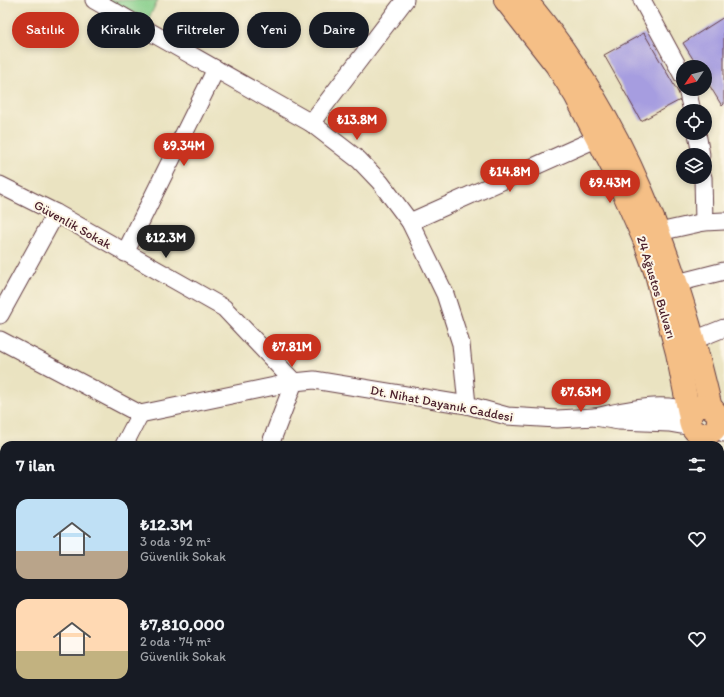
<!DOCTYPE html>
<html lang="tr">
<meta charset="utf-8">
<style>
body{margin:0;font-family:Itim,sans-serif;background:#242831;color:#f1f3f6;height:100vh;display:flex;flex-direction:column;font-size:15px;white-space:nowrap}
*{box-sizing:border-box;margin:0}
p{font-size:13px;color:#9ea1a6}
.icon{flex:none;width:22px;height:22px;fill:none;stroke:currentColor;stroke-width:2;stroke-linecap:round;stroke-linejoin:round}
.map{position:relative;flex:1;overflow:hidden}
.drawer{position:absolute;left:0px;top:441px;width:724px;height:256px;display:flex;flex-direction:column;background:#171b24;border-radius:12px 12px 0 0;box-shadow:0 2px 6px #0003}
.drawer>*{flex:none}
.guide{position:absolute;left:12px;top:12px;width:400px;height:36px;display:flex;gap:8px}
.needle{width:26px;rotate:235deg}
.fabs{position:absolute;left:676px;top:60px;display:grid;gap:8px}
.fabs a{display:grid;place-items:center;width:36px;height:36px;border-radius:50%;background:#171b24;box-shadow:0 2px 6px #0003;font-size:20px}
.price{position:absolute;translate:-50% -34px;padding:0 9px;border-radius:14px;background:#c8321e;color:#fff;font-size:13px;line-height:26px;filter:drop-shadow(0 1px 2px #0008)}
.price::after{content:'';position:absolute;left:50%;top:24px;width:12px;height:9px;margin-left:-6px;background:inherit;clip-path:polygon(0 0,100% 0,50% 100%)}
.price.current{background:#222;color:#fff}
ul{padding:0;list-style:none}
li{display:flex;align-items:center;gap:12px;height:100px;padding:0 16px}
li span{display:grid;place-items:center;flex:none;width:112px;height:80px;border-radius:12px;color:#555}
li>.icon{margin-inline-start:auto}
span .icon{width:48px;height:48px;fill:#fffc;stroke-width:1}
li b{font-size:17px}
h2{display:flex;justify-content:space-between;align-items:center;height:48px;padding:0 16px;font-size:17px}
.pill{padding:0 14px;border-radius:18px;background:#171b24;box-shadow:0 2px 6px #0003;font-size:14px;line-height:36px}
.pill.current{background:#c8321e;color:#fff}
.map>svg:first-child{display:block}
.green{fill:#85ce8a;stroke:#68765a}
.building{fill:#a69de0}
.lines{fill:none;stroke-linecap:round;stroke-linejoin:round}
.minor-casing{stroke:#623c42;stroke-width:19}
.major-casing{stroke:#623c42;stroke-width:24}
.minor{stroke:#fff;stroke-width:17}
.major{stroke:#f5bf86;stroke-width:22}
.labels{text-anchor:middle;stroke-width:4;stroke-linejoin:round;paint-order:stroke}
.street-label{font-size:13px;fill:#4a1f2b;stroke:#fcf5e5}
</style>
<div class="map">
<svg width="724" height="697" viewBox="0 0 724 697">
<rect width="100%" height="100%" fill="#fcf5e5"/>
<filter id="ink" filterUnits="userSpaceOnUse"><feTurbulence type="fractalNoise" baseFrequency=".025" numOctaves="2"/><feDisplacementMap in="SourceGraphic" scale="8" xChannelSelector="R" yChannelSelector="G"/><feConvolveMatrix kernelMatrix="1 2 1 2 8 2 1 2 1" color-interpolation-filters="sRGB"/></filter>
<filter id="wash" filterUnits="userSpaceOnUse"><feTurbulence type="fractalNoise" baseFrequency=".012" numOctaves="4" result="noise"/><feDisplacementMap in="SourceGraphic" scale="16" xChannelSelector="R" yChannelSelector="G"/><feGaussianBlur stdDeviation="0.9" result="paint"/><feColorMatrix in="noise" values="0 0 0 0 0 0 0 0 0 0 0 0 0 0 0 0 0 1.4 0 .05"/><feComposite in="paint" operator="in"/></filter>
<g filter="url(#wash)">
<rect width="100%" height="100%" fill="#eae3c1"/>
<g class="green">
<path d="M94 0H158L144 28Z"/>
<path d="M720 522 724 559V697H719Z"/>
</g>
<g id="blocks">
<g class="building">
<path d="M724 17V104L722 106 705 78V67H698L683 43Z"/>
<path d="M644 33 682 99 641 121 604 55Z"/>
</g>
</g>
</g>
<g filter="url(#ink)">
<use href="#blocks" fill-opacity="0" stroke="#623c42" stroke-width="1"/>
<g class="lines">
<defs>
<g id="minor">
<path d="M94 0 311 123 359 160 380 182 410 222 445 294 461 344 467 405"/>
<path d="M642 0 683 76"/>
<path d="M687 89 692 111"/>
<path d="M311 123 405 0"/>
<path d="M697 133 701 155"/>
<path d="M703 177 704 222"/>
<path d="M0 185 56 213 224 308 294 382 270 445"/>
<path d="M410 222 598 138"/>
<path d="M659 232 704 222 724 221"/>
<path d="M125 253 216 69"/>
<path d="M677 283 724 271"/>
<path d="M0 315 56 213"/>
<path d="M0 340 140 414 294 382 314 380 467 405 507 416 557 419 595 417"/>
<path d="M694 340 724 328"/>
<path d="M717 416 724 417"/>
<path d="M692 427 669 423 619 421 595 417C627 410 661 401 693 412"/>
<path d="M715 429 724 433"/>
<path d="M124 445 140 414"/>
<path d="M0 657 4 659"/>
<path d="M0 683 4 672"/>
<path d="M0 693 9 697"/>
<path d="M361 693 374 697"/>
<path d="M567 693 568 697"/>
<path d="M164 697 166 693"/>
</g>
<g id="major">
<path d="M505 0 556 65 575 95 612 167 645 242 656 274 677 353 690 418"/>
<path d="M526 0C624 117 677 261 711 408"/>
<circle cx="704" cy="420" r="14"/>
<path d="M720 530 724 576"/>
<path d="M705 697V693"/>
</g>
</defs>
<use href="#minor" class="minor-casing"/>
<use href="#major" class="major-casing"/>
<use href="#minor" class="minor"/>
<use href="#major" class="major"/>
</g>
</g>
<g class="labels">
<g class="street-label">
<text transform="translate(73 224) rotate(29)" y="5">Güvenlik Sokak</text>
<text transform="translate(657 287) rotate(73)" y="5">24 Ağustos Bulvarı</text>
<text transform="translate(442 403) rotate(11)" y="5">Dt. Nihat Dayanık Caddesi</text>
</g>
</g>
</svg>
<div class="fabs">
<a><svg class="needle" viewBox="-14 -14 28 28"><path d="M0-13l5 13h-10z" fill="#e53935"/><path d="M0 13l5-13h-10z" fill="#9ea1a6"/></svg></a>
<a><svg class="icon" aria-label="locate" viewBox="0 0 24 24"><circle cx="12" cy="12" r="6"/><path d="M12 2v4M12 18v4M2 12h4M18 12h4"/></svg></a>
<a><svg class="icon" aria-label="layers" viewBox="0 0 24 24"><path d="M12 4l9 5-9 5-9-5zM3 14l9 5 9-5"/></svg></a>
</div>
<b class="price" style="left:357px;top:141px">₺13.8M</b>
<b class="price" style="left:184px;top:167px">₺9.34M</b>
<b class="price" style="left:510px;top:193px">₺14.8M</b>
<b class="price" style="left:610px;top:204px">₺9.43M</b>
<b class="price current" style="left:166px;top:259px">₺12.3M</b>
<b class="price" style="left:292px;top:368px">₺7.81M</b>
<b class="price" style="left:581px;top:413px">₺7.63M</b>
<div class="guide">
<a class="pill current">Satılık</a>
<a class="pill">Kiralık</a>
<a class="pill">Filtreler</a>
<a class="pill">Yeni</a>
<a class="pill">Daire</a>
</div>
<section class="drawer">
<h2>7 ilan<svg class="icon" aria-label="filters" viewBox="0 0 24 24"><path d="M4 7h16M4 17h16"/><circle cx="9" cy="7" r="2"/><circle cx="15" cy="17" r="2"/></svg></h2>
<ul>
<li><span style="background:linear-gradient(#bfe0f5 65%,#b9a48a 0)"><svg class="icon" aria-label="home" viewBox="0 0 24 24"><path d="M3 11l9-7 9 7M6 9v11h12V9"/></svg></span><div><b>₺12.3M</b><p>3 oda · 92 m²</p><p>Güvenlik Sokak</p></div><svg class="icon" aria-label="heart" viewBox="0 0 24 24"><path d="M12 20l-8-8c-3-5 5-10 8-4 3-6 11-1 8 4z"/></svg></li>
<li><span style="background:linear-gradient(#ffd9b3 65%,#c2b280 0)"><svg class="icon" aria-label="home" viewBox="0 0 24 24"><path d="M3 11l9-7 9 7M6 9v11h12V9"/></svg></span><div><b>₺7,810,000</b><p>2 oda · 74 m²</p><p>Güvenlik Sokak</p></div><svg class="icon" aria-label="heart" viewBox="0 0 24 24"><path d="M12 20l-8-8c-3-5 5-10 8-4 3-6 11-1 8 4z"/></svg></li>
</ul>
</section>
</div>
